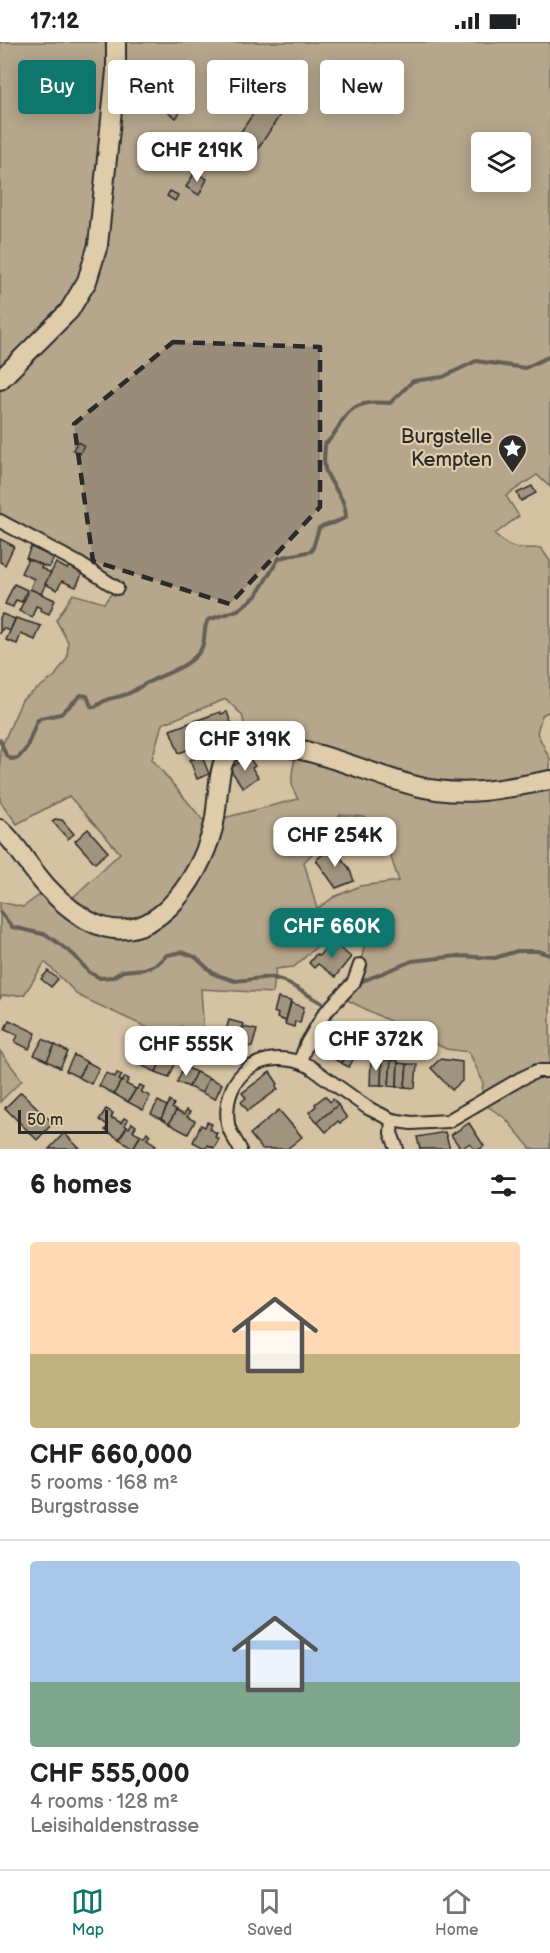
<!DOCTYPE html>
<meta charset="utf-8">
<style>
body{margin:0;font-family:"Balsamiq Sans",sans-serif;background:#f6f6f6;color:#202124;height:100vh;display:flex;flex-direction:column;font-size:22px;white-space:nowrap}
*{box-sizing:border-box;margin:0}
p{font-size:20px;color:#757577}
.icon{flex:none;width:33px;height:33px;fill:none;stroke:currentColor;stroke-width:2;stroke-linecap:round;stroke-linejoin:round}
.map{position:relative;height:1107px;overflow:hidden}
.details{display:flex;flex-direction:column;background:#fff;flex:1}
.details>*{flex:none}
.hud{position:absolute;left:18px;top:18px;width:514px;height:54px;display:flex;gap:12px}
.fabs{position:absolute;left:471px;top:90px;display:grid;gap:12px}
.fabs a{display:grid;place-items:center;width:60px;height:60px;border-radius:6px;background:#fff;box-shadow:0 3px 15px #0003;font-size:30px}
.scale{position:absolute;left:18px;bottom:15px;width:90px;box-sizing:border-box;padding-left:6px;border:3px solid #2b2b2b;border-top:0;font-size:16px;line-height:21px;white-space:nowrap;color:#2b2b2b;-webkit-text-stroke:4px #e0ccaa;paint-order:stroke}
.price{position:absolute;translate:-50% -51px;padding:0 14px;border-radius:12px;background:#fff;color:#222;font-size:20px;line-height:39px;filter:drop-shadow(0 2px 3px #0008)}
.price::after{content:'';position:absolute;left:50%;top:36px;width:18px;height:14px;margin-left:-9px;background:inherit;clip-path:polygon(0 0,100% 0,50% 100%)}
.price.selected{background:#0f766e;color:#fff}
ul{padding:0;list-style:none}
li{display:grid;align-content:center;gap:12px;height:318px;padding:0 30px}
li+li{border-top:2px solid #e0e0e0}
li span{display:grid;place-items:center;height:186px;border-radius:6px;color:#555}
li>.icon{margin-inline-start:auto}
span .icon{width:108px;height:108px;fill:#fffc;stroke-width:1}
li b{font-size:26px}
h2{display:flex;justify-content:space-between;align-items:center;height:72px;padding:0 30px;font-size:26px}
.tag{padding:0 21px;border-radius:6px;background:#fff;box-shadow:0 3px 15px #0003;font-size:21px;line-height:54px}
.tag.selected{background:#0f766e;color:#fff}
.status{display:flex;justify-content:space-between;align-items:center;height:42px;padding:0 30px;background:#fff;direction:ltr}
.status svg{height:16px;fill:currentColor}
.dock{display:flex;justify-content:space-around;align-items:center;height:84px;border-top:2px solid #e0e0e0;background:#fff;font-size:16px;color:#757577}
.dock a{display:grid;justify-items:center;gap:3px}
.dock .selected{color:#0f766e}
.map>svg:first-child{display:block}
.green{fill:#b5a68c;stroke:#70685c;stroke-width:1.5;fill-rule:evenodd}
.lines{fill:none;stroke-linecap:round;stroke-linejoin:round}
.stream{stroke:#665f54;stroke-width:4}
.building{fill:#a1947e;stroke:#2b2b2b;stroke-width:1.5}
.street-casing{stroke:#2b2b2b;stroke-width:16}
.secondary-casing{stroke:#2b2b2b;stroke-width:22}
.street{stroke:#e0ccaa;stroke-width:12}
.secondary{stroke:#e0ccaa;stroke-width:18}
.marked{fill:#2b2b2b;fill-opacity:0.2;stroke:#2b2b2b;stroke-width:4.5;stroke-dasharray:12 8;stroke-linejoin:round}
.labels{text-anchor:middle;stroke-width:4.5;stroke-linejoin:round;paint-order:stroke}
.poi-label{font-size:20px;fill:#2b2b2b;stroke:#e0ccaa;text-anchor:end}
</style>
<div class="status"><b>17:12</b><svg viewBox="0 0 49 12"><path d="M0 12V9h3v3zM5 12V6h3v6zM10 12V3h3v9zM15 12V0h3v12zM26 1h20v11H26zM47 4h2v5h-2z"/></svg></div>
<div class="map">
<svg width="550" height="1107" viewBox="0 0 550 1107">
<rect width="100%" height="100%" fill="#d5c2a2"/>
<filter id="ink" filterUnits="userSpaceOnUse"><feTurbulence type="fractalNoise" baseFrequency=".0167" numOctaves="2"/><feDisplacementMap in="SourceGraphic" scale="12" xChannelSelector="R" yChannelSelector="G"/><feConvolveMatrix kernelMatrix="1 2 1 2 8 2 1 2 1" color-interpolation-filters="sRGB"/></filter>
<g filter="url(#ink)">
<g class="green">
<path d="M0 0H550V445L537 433 506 454 519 474 495 492C510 508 519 507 541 506L550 519V669L542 673 537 691 550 717V1107H531L505 1076 481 1060 483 1040 469 1010 446 1007 341 955 360 923 364 905 370 893 319 897 316 905 294 925 276 927 273 951 201 947 204 994 181 984 174 998 79 954 45 920 24 953 2 954 0 957V860L23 865 48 847 66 862 120 811 69 754 17 782 0 759V708L22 658 55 634 67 616 68 600 56 578 73 552 104 561 116 546 0 479ZM482 100H520V140H482ZM226 657 242 673 250 703 297 708C293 726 287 740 298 757L215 778 212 789 152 717 162 682ZM340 773 364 775 358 791 366 808 387 804 399 839 360 844 334 855 317 867 304 820 325 799Z"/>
<path d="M0 1009 22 1038 0 1060Z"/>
</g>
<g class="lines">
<g class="stream">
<path d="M0 698 6 713 11 717 18 716 26 707 37 679 40 676 61 672 81 653 87 654 91 664 95 665C110 654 109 658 124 653 133 651 141 643 149 640 166 631 189 625 200 609 207 599 202 588 208 578L238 568 256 554 279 516 312 509 319 486C325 483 342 479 346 475 346 455 331 445 325 427 323 420 325 410 325 402 335 394 337 386 344 376 354 359 374 360 390 361L413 339 443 335 476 319 525 326 550 314"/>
<path d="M0 870 12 885 47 893 74 913 89 930 100 936 113 935 123 929 144 927 157 922 167 913 182 910 195 915 214 932 235 939 271 935 284 939 322 961"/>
<path d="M358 941 412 919 458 914 495 916 517 909H538L550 913"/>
</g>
</g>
<g class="building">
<path d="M141 20 158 31 151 43 141 36 138 41 131 36Z"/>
<path d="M144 38 184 65 176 76 163 67 168 60 158 54 152 63 141 56 142 54 136 49Z"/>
<path d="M183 38 189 42 182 52 176 48Z"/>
<path d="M261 60 280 73 256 110 236 97Z"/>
<path d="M195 130 207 137 199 153 186 145Z"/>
<path d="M170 149 178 153 175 159 167 154Z"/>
<path d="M77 400 84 403 80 412 73 408Z"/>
<path d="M532 444 536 451 521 459 517 451Z"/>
<path d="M0 497 14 504 5 523 0 520Z"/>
<path d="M31 505 54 516 49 526 26 516Z"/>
<path d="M28 517 42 523 41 526 51 531 41 552 30 547 34 537 21 531Z"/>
<path d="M56 521 67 527 69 523 83 530 76 545 62 539 57 548 45 542Z"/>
<path d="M14 542 27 548 22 560 16 558 13 565 5 562Z"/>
<path d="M30 547 55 558 49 572 40 568 41 566 36 564 32 575 19 569Z"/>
<path d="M2 572 15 577 10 589 3 586 0 592V576Z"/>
<path d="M16 576 41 584 35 598 21 592 17 602 6 598Z"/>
<path d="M220 670 221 672 227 670 235 691 216 698 213 691 198 697 201 703 198 704 209 732 197 737 190 718 199 715 195 705 179 711 170 688Z"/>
<path d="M248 714 255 724 252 726 258 735 243 746 230 727Z"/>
<path d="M55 777 62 778 74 792 68 797 52 779Z"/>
<path d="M88 787 108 810 95 821 75 799Z"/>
<path d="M332 805 349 826 354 839 336 846 316 818Z"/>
<path d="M333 897 342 904 340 906 351 915 335 935 318 922 314 926 309 921 316 912 319 914Z"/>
<path d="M48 929 58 937 51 945 41 937Z"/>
<path d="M278 956 291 959 286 979 277 976 278 972 274 970Z"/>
<path d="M291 961 304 965 300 981 295 979 294 985 285 982Z"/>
<path d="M9 978 36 991 29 1007 15 1000 18 993 5 987Z"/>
<path d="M229 978 244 982 236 1003 230 1001 228 996 224 995Z"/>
<path d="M243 985 257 988 252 1005 247 1004 246 1008 235 1005 239 992 241 993Z"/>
<path d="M330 986 339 990 327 1010 319 1006Z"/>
<path d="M339 990 346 995 335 1015 327 1010Z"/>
<path d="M43 997 55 1003 47 1019 34 1013Z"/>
<path d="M345 997 353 1001 341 1021 334 1017Z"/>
<path d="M353 1001 360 1005 349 1025 341 1021Z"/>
<path d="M55 1003 68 1010 60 1026 47 1019Z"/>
<path d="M151 1008 163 1014 156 1030 136 1021 142 1010 149 1013Z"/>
<path d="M74 1013 87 1020 78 1035 66 1029Z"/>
<path d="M163 1014 176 1020 169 1035 156 1030Z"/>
<path d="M371 1017 382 1018 381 1043H370Z"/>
<path d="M440 1017 462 1020V1039L452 1048 431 1026Z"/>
<path d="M382 1018H391L389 1044 381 1043Z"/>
<path d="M391 1018 398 1019 397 1045 389 1044Z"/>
<path d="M87 1020 99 1026 91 1042 78 1035Z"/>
<path d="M398 1021 407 1022 405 1045H397Z"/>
<path d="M407 1022H417L415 1046 405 1045Z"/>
<path d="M184 1024 196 1030 189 1045 177 1040Z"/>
<path d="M196 1030 209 1036 202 1051 189 1045Z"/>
<path d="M270 1030 278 1042 276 1044 278 1047 248 1069 241 1060 246 1056 242 1051Z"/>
<path d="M106 1031 115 1035 117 1031 122 1033 119 1038 121 1039 114 1052 99 1044Z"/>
<path d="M125 1035 129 1037 126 1042 136 1047 128 1060 114 1052 121 1039 122 1040Z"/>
<path d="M209 1036 222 1042 215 1057 202 1051Z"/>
<path d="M140 1043 144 1045 141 1050 150 1054 143 1068 128 1060 136 1047H137Z"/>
<path d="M21 1050 53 1081 37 1098 5 1066Z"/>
<path d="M325 1054 330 1060 333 1057 338 1063 317 1080 309 1070 316 1064 315 1062Z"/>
<path d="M158 1059 167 1064 161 1077 151 1072Z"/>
<path d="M170 1059 174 1062 172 1066 176 1069 169 1082 161 1077Z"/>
<path d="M338 1063 347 1076 340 1081 338 1079 326 1090 317 1080Z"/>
<path d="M106 1067 113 1071 111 1076 112 1077 113 1076 121 1081 124 1076 128 1078 125 1083 127 1085 119 1097 105 1088 108 1083 99 1078Z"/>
<path d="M186 1068 190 1070 187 1075 195 1079 188 1092 169 1082 176 1069 184 1073Z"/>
<path d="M279 1068 302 1095 287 1107H262L250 1092Z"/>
<path d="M207 1080 212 1082 209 1087 217 1091 215 1095 219 1097 214 1106 207 1103 206 1107 193 1100 201 1083 205 1085Z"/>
<path d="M132 1081 136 1084 133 1089 141 1093 133 1106 119 1097 127 1085 129 1086Z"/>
<path d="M469 1081 484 1104 480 1107H474L470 1101 461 1107 451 1093Z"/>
<path d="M147 1090 150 1093 147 1097 156 1103 153 1107 133 1106 141 1093 144 1095Z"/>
<path d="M445 1090 450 1107H420L417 1095Z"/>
<path d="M64 1091 80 1107H49Z"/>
</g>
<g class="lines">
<defs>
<g id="street">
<path d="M0 479 78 521 117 546"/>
<path d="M300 1019 307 1001 324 972 354 940 360 923"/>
<path d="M392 1078 411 1081 448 1079 520 1037 537 1029H550"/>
<path d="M240 1107C236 1099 229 1090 228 1082 221 1031 265 1003 309 1024L368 1066 392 1078 391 1091 397 1107"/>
</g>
<g id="secondary">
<path d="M0 338 69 269 87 239 98 203 116 29V0"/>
<path d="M0 787C14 799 23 815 34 829 48 848 67 866 87 878 151 914 199 839 213 786 218 767 217 734 224 719 228 710 236 706 245 704 294 695 367 732 416 744 461 756 505 747 550 738"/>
</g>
</defs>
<use href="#street" class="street-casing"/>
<use href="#secondary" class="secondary-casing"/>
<use href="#street" class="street"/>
<use href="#secondary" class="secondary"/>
</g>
</g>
<path class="marked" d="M173 300 320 305V465L230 562 93 519 74 382Z"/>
<defs>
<symbol id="sight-pin" viewBox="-11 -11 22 30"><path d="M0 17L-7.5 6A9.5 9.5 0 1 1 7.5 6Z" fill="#2b2b2b" stroke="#e0ccaa"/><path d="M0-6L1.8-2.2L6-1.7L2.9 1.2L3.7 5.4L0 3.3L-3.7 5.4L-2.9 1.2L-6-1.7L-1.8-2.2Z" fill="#fff"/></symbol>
</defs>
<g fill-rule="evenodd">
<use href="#sight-pin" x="496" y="390" width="33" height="45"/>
</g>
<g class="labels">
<g class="poi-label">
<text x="492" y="401">Burgstelle<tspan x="492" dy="23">Kempten</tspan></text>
</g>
</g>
</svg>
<div class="fabs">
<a><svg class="icon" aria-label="layers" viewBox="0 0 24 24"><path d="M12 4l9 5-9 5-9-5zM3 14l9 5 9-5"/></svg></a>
</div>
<div class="scale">50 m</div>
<b class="price" style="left:197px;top:141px">CHF 219K</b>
<b class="price" style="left:245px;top:730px">CHF 319K</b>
<b class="price" style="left:335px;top:826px">CHF 254K</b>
<b class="price selected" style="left:332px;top:917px">CHF 660K</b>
<b class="price" style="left:376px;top:1030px">CHF 372K</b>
<b class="price" style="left:186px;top:1035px">CHF 555K</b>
<div class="hud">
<a class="tag selected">Buy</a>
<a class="tag">Rent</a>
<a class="tag">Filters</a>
<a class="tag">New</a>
</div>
</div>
<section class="details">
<h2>6 homes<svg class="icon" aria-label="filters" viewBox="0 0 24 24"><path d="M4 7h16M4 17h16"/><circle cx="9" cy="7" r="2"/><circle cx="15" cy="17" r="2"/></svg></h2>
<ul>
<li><span style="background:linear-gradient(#ffd9b3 60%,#c2b280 0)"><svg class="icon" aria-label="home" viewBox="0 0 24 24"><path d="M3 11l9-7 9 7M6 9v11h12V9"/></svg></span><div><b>CHF 660,000</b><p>5 rooms · 168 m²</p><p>Burgstrasse</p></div></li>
<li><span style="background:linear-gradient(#a9c7e8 65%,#7fa58c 0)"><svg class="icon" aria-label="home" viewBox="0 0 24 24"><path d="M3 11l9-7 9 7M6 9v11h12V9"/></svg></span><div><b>CHF 555,000</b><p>4 rooms · 128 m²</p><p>Leisihaldenstrasse</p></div></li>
</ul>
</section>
<nav class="dock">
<a class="selected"><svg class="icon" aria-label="map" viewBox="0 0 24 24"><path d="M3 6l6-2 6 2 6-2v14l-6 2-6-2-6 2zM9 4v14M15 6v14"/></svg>Map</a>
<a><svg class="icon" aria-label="saved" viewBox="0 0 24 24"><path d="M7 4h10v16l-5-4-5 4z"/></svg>Saved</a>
<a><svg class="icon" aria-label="home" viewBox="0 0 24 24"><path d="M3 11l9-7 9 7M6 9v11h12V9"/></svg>Home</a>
</nav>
